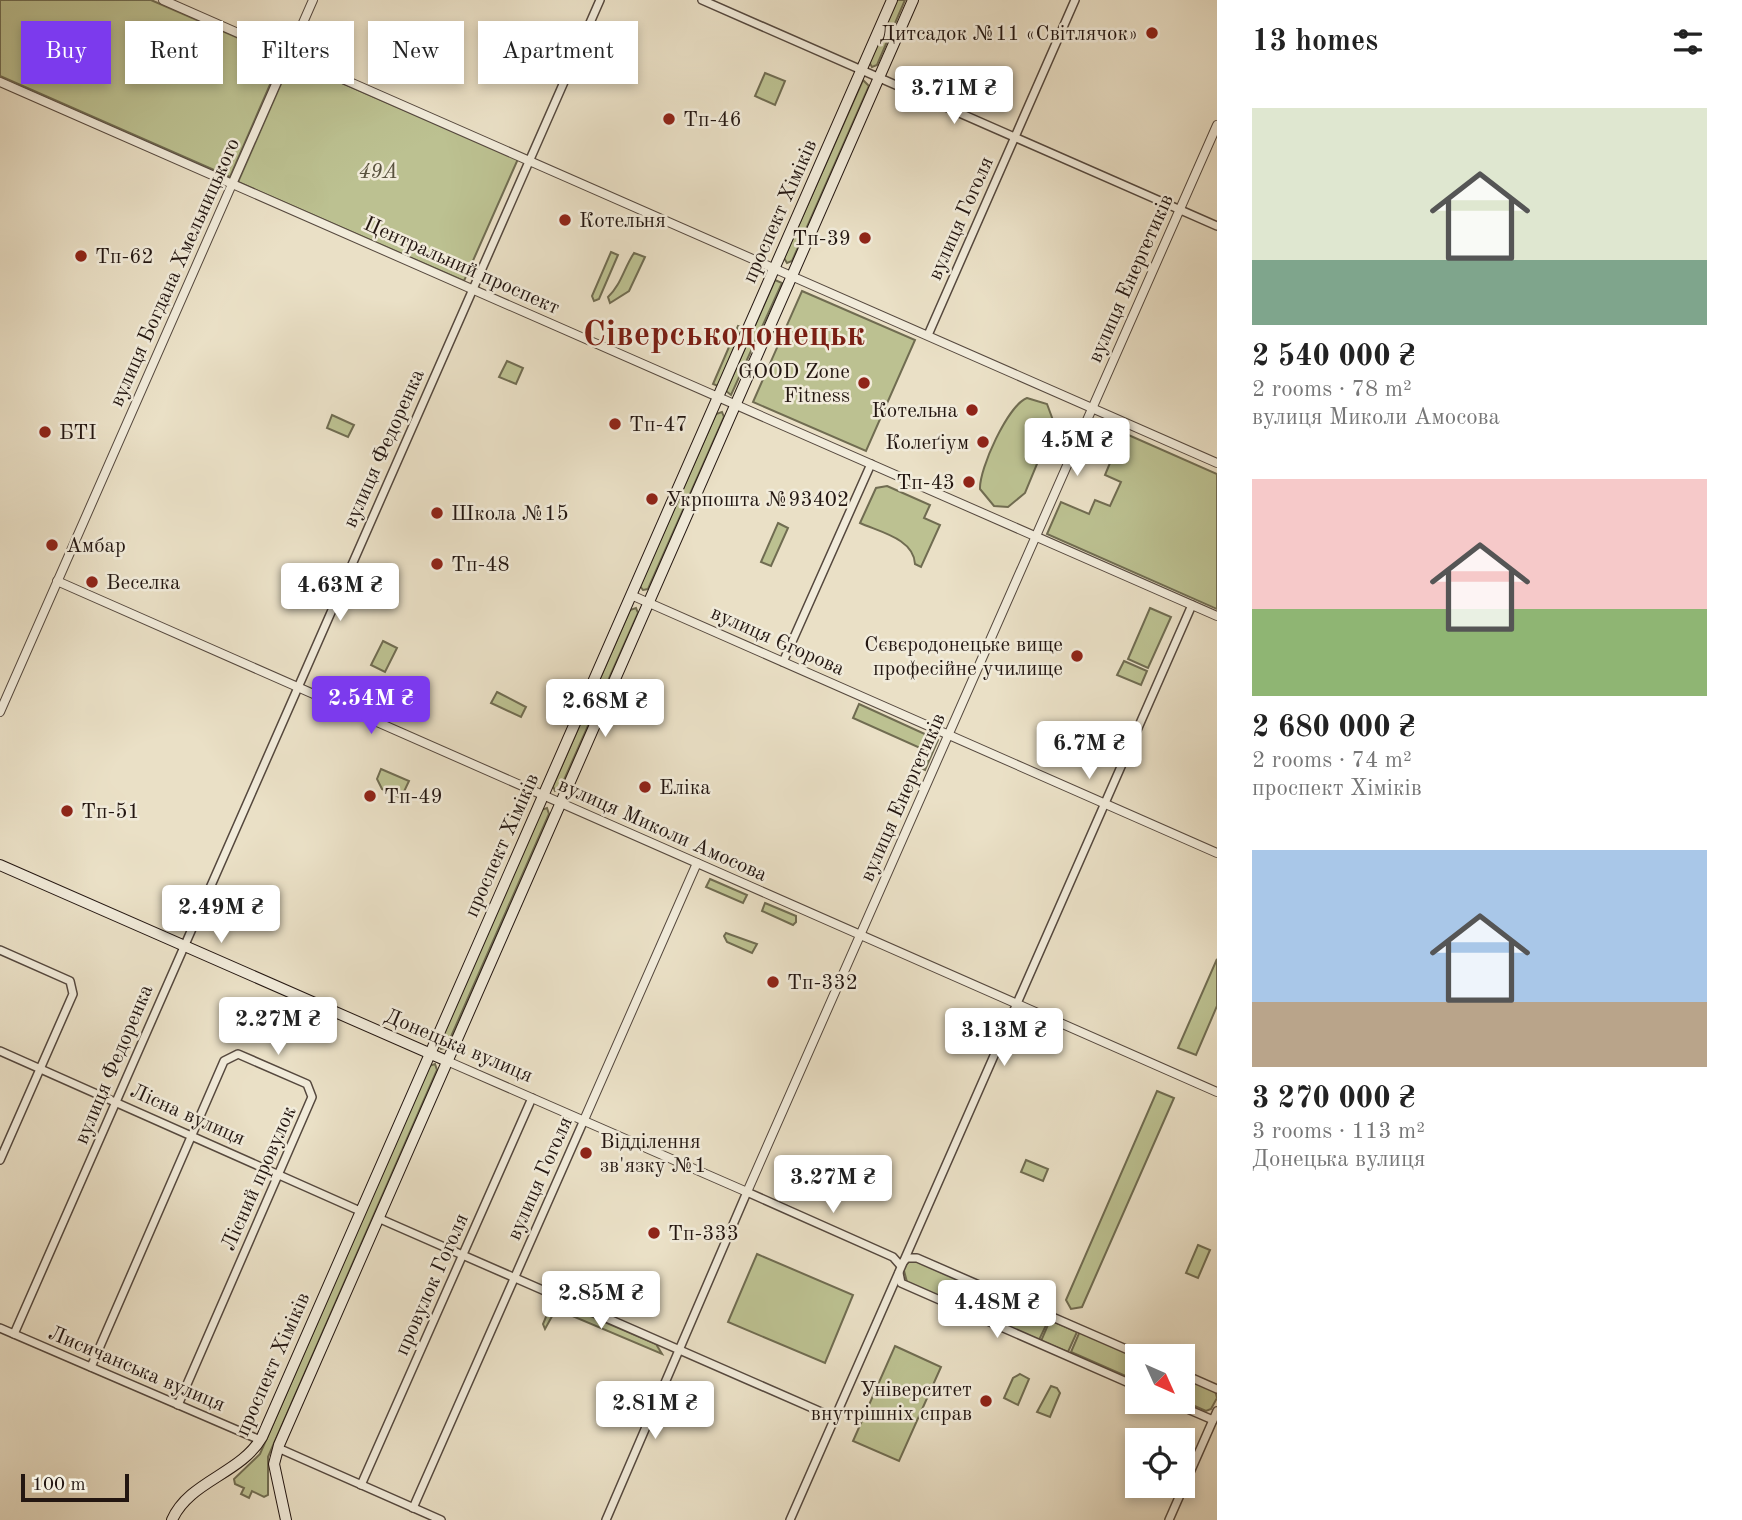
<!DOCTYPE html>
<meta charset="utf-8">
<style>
body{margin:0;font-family:"Old Standard TT",serif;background:#f6f6f6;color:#222;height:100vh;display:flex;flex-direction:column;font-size:26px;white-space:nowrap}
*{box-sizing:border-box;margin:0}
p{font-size:23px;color:#767676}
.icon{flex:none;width:38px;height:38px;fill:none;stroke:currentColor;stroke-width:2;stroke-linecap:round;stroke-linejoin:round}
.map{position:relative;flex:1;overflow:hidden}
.side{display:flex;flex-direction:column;background:#fff;width:525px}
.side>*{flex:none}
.top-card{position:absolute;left:21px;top:21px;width:665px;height:63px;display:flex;gap:14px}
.needle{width:46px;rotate:135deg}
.controls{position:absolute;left:1125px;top:1344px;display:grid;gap:14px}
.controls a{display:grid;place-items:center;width:70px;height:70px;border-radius:0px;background:#fff;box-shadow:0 4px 10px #0003;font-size:35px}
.scale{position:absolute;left:21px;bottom:18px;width:108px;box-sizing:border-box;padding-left:7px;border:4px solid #231611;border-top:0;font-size:19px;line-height:24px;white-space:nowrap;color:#231611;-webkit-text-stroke:5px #f1ebda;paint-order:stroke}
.price{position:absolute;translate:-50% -60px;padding:0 16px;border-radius:7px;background:#fff;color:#222;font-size:23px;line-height:46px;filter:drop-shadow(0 2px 4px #0008)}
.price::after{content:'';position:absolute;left:50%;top:42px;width:21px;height:16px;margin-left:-10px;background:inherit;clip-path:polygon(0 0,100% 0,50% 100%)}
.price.current{background:#7c3aed;color:#fff}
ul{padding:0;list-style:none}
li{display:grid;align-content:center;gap:14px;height:371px;padding:0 35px}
li span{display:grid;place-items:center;height:217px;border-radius:0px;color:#555}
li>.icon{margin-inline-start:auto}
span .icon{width:126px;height:126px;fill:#fffc;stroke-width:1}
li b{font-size:30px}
h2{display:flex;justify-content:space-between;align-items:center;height:84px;padding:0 35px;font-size:30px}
.tag{padding:0 24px;border-radius:0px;background:#fff;box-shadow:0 4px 10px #0003;font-size:24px;line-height:63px}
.tag.current{background:#7c3aed;color:#fff}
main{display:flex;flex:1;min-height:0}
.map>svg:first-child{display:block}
.green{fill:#bcc191;stroke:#706c51;stroke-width:2}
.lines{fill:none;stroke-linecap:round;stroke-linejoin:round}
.minor-casing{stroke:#55483e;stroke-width:10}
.tertiary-casing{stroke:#55483e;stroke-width:10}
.secondary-casing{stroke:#231611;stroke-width:12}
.minor{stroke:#f1ebda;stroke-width:7}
.tertiary{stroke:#f1ebda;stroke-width:8}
.secondary{stroke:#f1ebda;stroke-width:10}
.poi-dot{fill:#8f2418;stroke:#f1ebda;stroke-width:2.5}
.labels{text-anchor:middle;stroke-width:5;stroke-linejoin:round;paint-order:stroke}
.poi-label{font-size:21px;fill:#231611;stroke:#f1ebda;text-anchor:start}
.park-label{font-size:21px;font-style:italic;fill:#59523e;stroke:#f1ebda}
.street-label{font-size:21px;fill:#231611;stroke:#f1ebda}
.town-label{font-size:35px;font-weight:bold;fill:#7a1f14;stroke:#f1ebda}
</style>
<main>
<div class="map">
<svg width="1217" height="1520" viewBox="0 0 1217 1520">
<rect width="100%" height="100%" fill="#eae0c6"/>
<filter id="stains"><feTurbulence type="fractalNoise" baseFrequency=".00286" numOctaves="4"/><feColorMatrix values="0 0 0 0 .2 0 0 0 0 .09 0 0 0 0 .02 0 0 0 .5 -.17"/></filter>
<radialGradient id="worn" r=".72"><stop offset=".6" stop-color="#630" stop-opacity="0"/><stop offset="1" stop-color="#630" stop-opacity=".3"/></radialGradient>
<g class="green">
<path d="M0 0H151L282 57 230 177 0 76Z"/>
<path d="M896 0H905L877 65 872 67 869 62Z"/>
<path d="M291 61 518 159 464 281 238 182Z"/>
<path d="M765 73 785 81 775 105 755 96Z"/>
<path d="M863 80 869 86 792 261 787 263 784 258Z"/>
<path d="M611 252 618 255 599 299 594 301 592 296Z"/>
<path d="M634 253 645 257 629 291 610 303 608 297C621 285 624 268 634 253Z"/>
<path d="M775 280 782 283 731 395 726 391Z"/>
<path d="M802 291 915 340 866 451 753 402Z"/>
<path d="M738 326 743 328 718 386 713 384Z"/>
<path d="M507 361 523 368 516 384 499 377Z"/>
<path d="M1027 398 1047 404 1054 423 1025 493 1008 507 994 506 980 489C979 469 1008 405 1027 398Z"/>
<path d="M722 412 724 417 648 589 643 590 640 586 716 414Z"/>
<path d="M332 415 354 425 348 437 327 428Z"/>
<path d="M1099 422 1217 474V609L1047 534 1061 502 1089 514 1095 500 1110 506 1121 482 1105 475 1110 463 1085 452Z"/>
<path d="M887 486 930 505 924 518 940 525 921 567 915 564C914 539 880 532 860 523L876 488Z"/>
<path d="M778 523 788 528 771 566 761 562Z"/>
<path d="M636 608 638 613 560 789 555 791 553 786 630 610Z"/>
<path d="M1150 608 1171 617 1148 668 1128 659Z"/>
<path d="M383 641 397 648 385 672 371 665Z"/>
<path d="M1124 661 1147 671 1141 685 1117 675Z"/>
<path d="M497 692 526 707 521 717 491 703Z"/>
<path d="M859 704 938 740 925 770 920 768 927 751 853 718Z"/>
<path d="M381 769 409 781 401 798 382 789 377 779Z"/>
<path d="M547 808 549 814 446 1048 441 1049 438 1044 541 810Z"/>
<path d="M710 879 747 895 743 903 706 887Z"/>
<path d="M765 903 796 916V922L793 925 762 911Z"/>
<path d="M726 933 757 944 752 953 727 942 724 936Z"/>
<path d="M1217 959V1006L1196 1055 1178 1048Z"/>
<path d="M435 1064 437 1070 268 1457V1495L264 1497 252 1491 249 1498 241 1494 244 1488 235 1484 234 1479 260 1454 429 1066Z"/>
<path d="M1157 1091 1174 1098 1082 1307 1071 1309 1066 1300Z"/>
<path d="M1026 1160 1048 1169 1043 1181 1021 1172Z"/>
<path d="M1198 1245 1210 1250 1198 1278 1186 1273Z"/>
<path d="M757 1254 853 1295 825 1363 728 1322Z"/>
<path d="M910 1261H916L1049 1319 1039 1340 907 1282 903 1267Z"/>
<path d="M553 1300 656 1344 662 1354 556 1309 545 1329 543 1324Z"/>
<path d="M1050 1320 1077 1332 1068 1352 1041 1341Z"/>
<path d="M1080 1331 1137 1356V1381L1071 1352Z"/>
<path d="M895 1346 941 1367 899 1461 853 1441Z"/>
<path d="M1020 1374 1029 1379 1018 1405 1004 1398 1013 1378Z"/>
<path d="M1183 1376 1215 1390 1217 1398 1211 1409 1206 1411 1183 1401Z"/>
<path d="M1051 1386 1057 1388 1060 1393 1050 1417 1037 1412Z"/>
</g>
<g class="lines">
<defs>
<g id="minor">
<path d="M702 0 1217 226"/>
<path d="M928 335 1075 0"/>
<path d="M783 662 871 464"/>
<path d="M0 950 70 981 73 994 0 1160"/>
<path d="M0 1051 360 1211"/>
<path d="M378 1218 835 1418"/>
<path d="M903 1262 907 1258H917L1142 1356"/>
<path d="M899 1273 901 1283 1138 1387"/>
<path d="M0 1328 260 1440"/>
<path d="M14 1334 600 0"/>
<path d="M91 1367 224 1061 238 1054 307 1084 312 1097 178 1405"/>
<path d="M1183 1374 1217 1389"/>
<path d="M1171 1402 1213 1420"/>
<path d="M278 1448 441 1520"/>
<path d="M361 1485 532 1098"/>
<path d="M413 1508 584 1120"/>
<path d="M606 1520 747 1192 893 1257 900 1265"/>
<path d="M790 1520 1192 605"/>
<path d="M1169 1520 1217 1411"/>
</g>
<g id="tertiary">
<path d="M163 0 1217 463"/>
<path d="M0 82 1217 616"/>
<path d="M57 581 1217 1092"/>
<path d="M631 595 1217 853"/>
<path d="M0 712 313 0"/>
<path d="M447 1061 747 1192 1217 125"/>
<path d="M584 1120 697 863"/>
</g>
<g id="secondary">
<path d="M0 865 447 1061"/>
<path d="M172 1520C189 1481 241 1474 262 1437L892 0"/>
<path d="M286 1520 274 1464 279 1445 913 0"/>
</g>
</defs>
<use href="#minor" class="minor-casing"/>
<use href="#tertiary" class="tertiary-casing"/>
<use href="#secondary" class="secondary-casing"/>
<use href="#minor" class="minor"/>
<use href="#tertiary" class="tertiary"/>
<use href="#secondary" class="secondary"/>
</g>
<g class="poi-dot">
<circle cx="1152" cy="33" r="7"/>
<circle cx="669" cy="119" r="7"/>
<circle cx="565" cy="220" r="7"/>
<circle cx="865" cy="238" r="7"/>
<circle cx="81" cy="256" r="7"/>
<circle cx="864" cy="383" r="7"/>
<circle cx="972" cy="410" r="7"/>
<circle cx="615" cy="424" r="7"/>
<circle cx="45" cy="432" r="7"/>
<circle cx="983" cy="442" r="7"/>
<circle cx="969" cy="482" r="7"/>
<circle cx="652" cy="499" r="7"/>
<circle cx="437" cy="513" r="7"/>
<circle cx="52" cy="545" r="7"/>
<circle cx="437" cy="564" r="7"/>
<circle cx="92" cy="582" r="7"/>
<circle cx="1077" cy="656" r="7"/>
<circle cx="645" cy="787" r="7"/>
<circle cx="370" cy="796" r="7"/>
<circle cx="67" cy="811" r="7"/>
<circle cx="773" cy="982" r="7"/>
<circle cx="586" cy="1153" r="7"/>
<circle cx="654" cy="1233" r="7"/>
<circle cx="986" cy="1401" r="7"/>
</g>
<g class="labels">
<g class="poi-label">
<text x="1138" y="40" text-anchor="end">Дитсадок №11 «Світлячок»</text>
<text x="683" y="126">Тп-46</text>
<text x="579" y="227">Котельня</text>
<text x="851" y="245" text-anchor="end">Тп-39</text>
<text x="95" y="263">Тп-62</text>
<text x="850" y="378" text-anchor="end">GOOD Zone<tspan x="850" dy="24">Fitness</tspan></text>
<text x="958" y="417" text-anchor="end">Котельна</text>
<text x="629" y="431">Тп-47</text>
<text x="59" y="439">БТІ</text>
<text x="969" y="449" text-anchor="end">Колеґіум</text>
<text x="955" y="489" text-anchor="end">Тп-43</text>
<text x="666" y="506">Укрпошта №93402</text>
<text x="451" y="520">Школа №15</text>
<text x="66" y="552">Амбар</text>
<text x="451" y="571">Тп-48</text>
<text x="106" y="589">Веселка</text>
<text x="1063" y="651" text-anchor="end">Сєвєродонецьке вище<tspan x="1063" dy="24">професійне училище</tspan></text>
<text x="659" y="794">Еліка</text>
<text x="384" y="803">Тп-49</text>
<text x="81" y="818">Тп-51</text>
<text x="787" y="989">Тп-332</text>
<text x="600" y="1148">Відділення<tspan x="600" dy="24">зв'язку №1</tspan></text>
<text x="668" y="1240">Тп-333</text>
<text x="972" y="1396" text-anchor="end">Університет<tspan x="972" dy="24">внутрішніх справ</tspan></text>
</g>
<g class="park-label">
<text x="378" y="178">49А</text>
</g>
<g class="street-label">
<text transform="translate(779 211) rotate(-66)" y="7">проспект Хіміків</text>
<text transform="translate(960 218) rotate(-66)" y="7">вулиця Гоголя</text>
<text transform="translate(462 265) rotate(24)" y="7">Центральний проспект</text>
<text transform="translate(174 272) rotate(-66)" y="7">вулиця Богдана Хмельницького</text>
<text transform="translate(1130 278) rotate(-66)" y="7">вулиця Енергетиків</text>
<text transform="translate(383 448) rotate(-66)" y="7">вулиця Федоренка</text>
<text transform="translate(778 640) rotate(24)" y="7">вулиця Єгорова</text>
<text transform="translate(902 797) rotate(-66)" y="7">вулиця Енергетиків</text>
<text transform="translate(663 829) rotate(24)" y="7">вулиця Миколи Амосова</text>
<text transform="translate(501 845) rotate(-66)" y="7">проспект Хіміків</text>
<text transform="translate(459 1045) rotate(23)" y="7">Донецька вулиця</text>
<text transform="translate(113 1064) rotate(-67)" y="7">вулиця Федоренка</text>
<text transform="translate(188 1114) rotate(24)" y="7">Лісна вулиця</text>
<text transform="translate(258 1178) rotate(-66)" y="7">Лісний провулок</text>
<text transform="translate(539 1178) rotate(-66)" y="7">вулиця Гоголя</text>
<text transform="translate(431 1284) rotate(-66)" y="7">провулок Гоголя</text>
<text transform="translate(272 1364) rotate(-66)" y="7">проспект Хіміків</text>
<text transform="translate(137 1368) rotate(23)" y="7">Лисичанська вулиця</text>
</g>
<g class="town-label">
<text x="724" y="345">Сіверськодонецьк</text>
</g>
</g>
<rect width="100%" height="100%" filter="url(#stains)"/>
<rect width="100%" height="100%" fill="url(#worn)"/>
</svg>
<div class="controls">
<a><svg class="needle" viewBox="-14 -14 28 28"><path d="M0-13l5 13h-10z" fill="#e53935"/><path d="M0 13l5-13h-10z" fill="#767676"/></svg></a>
<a><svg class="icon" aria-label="locate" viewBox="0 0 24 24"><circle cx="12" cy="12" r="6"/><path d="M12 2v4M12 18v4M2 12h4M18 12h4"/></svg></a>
</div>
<div class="scale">100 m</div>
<b class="price" style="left:954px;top:126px">3.71M ₴</b>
<b class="price" style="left:1077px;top:478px">4.5M ₴</b>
<b class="price" style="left:340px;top:623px">4.63M ₴</b>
<b class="price current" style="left:371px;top:736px">2.54M ₴</b>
<b class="price" style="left:605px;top:739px">2.68M ₴</b>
<b class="price" style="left:1089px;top:781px">6.7M ₴</b>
<b class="price" style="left:221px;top:945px">2.49M ₴</b>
<b class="price" style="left:278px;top:1057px">2.27M ₴</b>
<b class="price" style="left:1004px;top:1068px">3.13M ₴</b>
<b class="price" style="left:833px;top:1215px">3.27M ₴</b>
<b class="price" style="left:601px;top:1331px">2.85M ₴</b>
<b class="price" style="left:997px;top:1340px">4.48M ₴</b>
<b class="price" style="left:655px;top:1441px">2.81M ₴</b>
<div class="top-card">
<a class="tag current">Buy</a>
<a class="tag">Rent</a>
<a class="tag">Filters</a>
<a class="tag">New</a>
<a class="tag">Apartment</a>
</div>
</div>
<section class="side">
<h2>13 homes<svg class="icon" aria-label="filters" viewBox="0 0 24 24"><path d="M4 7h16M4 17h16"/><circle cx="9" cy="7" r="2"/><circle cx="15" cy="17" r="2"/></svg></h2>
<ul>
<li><span style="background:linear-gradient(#dfe7d0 70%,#7fa58c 0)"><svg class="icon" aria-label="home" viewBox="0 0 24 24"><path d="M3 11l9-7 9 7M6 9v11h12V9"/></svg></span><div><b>2 540 000 ₴</b><p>2 rooms · 78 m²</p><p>вулиця Миколи Амосова</p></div></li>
<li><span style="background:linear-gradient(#f6c9c9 60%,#8fb573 0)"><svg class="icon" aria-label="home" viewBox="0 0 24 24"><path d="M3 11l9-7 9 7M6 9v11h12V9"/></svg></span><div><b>2 680 000 ₴</b><p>2 rooms · 74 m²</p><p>проспект Хіміків</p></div></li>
<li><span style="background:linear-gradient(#a9c7e8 70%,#b9a48a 0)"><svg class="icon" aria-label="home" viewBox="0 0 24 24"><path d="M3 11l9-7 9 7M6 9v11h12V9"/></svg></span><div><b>3 270 000 ₴</b><p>3 rooms · 113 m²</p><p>Донецька вулиця</p></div></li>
</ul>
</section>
</main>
